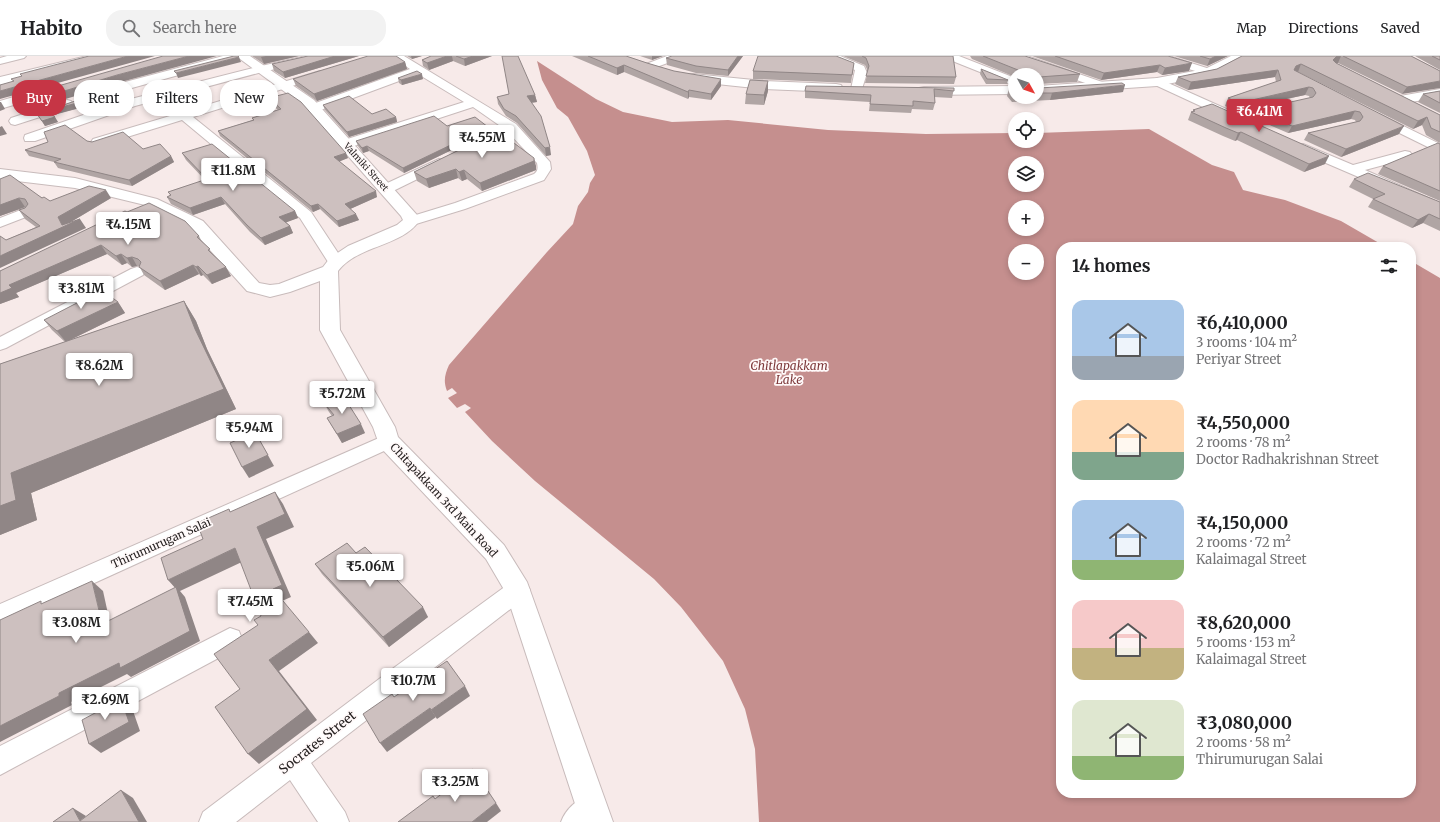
<!DOCTYPE html>
<meta charset="utf-8">
<style>
body{margin:0;font-family:Merriweather,serif;background:#f2f2f2;color:#202124;height:100vh;display:flex;flex-direction:column;font-size:15px;white-space:nowrap}
*{box-sizing:border-box;margin:0}
p{font-size:13px;color:#757577}
.icon{flex:none;width:22px;height:22px;fill:none;stroke:currentColor;stroke-width:2;stroke-linecap:round;stroke-linejoin:round}
.map{position:relative;flex:1;overflow:hidden}
.side{position:absolute;left:1056px;top:186px;width:360px;height:556px;display:flex;flex-direction:column;background:#fff;border-radius:16px;box-shadow:0 2px 6px #0003}
.side>*{flex:none}
.guide{position:absolute;left:12px;top:24px;width:380px;height:36px;display:flex;gap:8px}
.needle{width:26px;rotate:130deg}
.buttons{position:absolute;left:1008px;top:12px;display:grid;gap:8px}
.buttons a{display:grid;place-items:center;width:36px;height:36px;border-radius:50%;background:#fff;box-shadow:0 2px 6px #0003;font-size:20px}
.price{position:absolute;translate:-50% -34px;padding:0 9px;border-radius:4px;background:#fff;color:#222;font-size:13px;line-height:26px;filter:drop-shadow(0 1px 2px #0008)}
.price::after{content:'';position:absolute;left:50%;top:24px;width:12px;height:9px;margin-left:-6px;background:inherit;clip-path:polygon(0 0,100% 0,50% 100%)}
.price.current{background:#c63545;color:#fff}
ul{padding:0;list-style:none}
li{display:flex;align-items:center;gap:12px;height:100px;padding:0 16px}
li span{display:grid;place-items:center;flex:none;width:112px;height:80px;border-radius:12px;color:#555}
li>.icon{margin-inline-start:auto}
span .icon{width:48px;height:48px;fill:#fffc;stroke-width:1}
li b{font-size:17px}
h2{display:flex;justify-content:space-between;align-items:center;height:48px;padding:0 16px;font-size:17px}
.chip{padding:0 14px;border-radius:16px;background:#fff;box-shadow:0 2px 6px #0003;font-size:14px;line-height:36px}
.chip.current{background:#c63545;color:#fff}
header{display:flex;align-items:center;gap:24px;box-sizing:border-box;height:56px;padding:0 20px;background:#fff;border-bottom:1px solid #e0e0e0}
header strong{font-size:19px}
nav{display:flex;gap:22px;margin-inline-start:auto;font-size:14px}
.search{width:280px;height:36px;background:#f2f2f2;display:flex;align-items:center;gap:10px;box-sizing:border-box;padding:0 14px;border-radius:16px;color:#757577;font-size:15px}
.map>svg:first-child{display:block}
.water{fill:#c58f8e;fill-rule:evenodd}
.lines{fill:none;stroke-linecap:round;stroke-linejoin:round}
.street-casing{stroke:#c8bbbb;stroke-width:2}
.secondary-casing{stroke:#c8bbbb;stroke-width:2}
.street{fill:#fff;fill-rule:evenodd}
.secondary{fill:#fff;fill-rule:evenodd}
.wall{fill:#b0a5a4}
.shaded-wall{fill:#908686}
.building{fill:#cdc0bf;stroke:#908686}
.labels{text-anchor:middle;stroke-width:3.5;stroke-linejoin:round;paint-order:stroke}
.far-street-label{font-size:9px;fill:#282323;stroke:#fff9f9}
.street-label{font-size:11px;fill:#282323;stroke:#fff9f9}
.water-label{font-size:12px;font-style:italic;fill:#7f3a3c;stroke:#fff9f9}
.near-street-label{font-size:13px;fill:#282323;stroke:#fff9f9}
</style>
<header>
<strong>Habito</strong>
<div class="search"><svg class="icon" aria-label="search" viewBox="0 0 24 24"><circle cx="10" cy="10" r="6"/><path d="M15 15l6 6"/></svg>Search here</div>
<nav><a>Map</a><a>Directions</a><a>Saved</a></nav>
</header>
<div class="map">
<svg width="1440" height="766" viewBox="0 0 1440 766">
<rect width="100%" height="100%" fill="#f7eae9"/>
<path class="water" d="M537 5 596 43 623 56 672 66 728 64 828 74 926 78 1015 77V85H1037V77L1149 73 1212 109 1234 116 1243 134 1285 144 1341 165 1386 191H1061V737H1411V205L1440 222V766H759L755 693 745 653 723 605 681 551 654 523 535 425 492 385 465 356 471 352 465 348 457 352 448 342 457 337 452 332 447 335C443 325 445 318 449 309L547 196 573 168 578 150 588 136 590 127 595 119 587 95 568 61 557 52 542 24ZM1015 107H1037V129H1015ZM1015 151H1037V173H1015ZM1015 195H1037V217H1015Z"/>
<g class="lines">
<defs>
<g id="street">
<path d="M7 0H26L24 2 0 8V2Z"/>
<path d="M87 0H107L105 2 0 29V21Z"/>
<path d="M223 0H242L240 2 103 40H95L93 37 95 34Z"/>
<path d="M306 0H327L325 2 262 16 135 50 35 85H25L24 82 25 79 127 44 261 10Z"/>
<path d="M390 0H404L516 68 550 106 551 113 544 124 465 153 416 168 411 169 406 168 404 165 406 162 455 147 534 118C538 115 538 112 537 107L506 74 473 51 351 91H341L339 88 341 85 464 46 418 18 318 55H310L308 52 310 49 410 13Z"/>
<path d="M667 0H683L681 2 654 12H646L644 10 646 8Z"/>
<path d="M824 0H840L864 10 867 17 861 36H853L851 33 855 14 826 2Z"/>
<path d="M943 0H959L1015 22V30L945 2Z"/>
<path d="M1010 0H1027L1105 27 1107 29 1105 31H1097L1012 2Z"/>
<path d="M1151 0H1169L1213 14 1215 16 1213 18H1205L1153 2Z"/>
<path d="M320 15 324 16 326 18 324 20 193 61 311 156 344 206 342 209 336 211 330 209 300 162 182 64 98 90 93 89 91 86 93 83Z"/>
<path d="M1157 22 1233 56 1280 46 1284 47 1286 50 1284 53 1233 65 1153 28 1151 26 1153 24Z"/>
<path d="M50 30 54 31 56 34 54 37 0 53V45Z"/>
<path d="M1440 33V41L1400 48 1396 47 1394 44 1396 41 1400 40Z"/>
<path d="M67 44 71 45 73 48 71 51 15 69 11 68 9 65 11 62Z"/>
<path d="M1379 58 1440 88V97L1375 65 1373 62 1375 59Z"/>
<path d="M1303 88 1353 109 1405 95 1410 96 1412 99 1410 102 1365 114 1440 147V156L1298 95 1296 92 1298 89Z"/>
<path d="M439 103 444 104 446 107 444 110 391 136 386 137 381 136 379 133 381 130Z"/>
<path d="M26 152 31 153 33 156 31 159 0 171V162Z"/>
<path d="M137 211 143 213 145 216 143 219 6 292 0 294V281L131 213Z"/>
<path d="M388 378 395 380 398 385 395 390 0 570V548Z"/>
<path d="M518 524 526 527 530 534 526 541 311 707 345 756 349 766H318L290 724 236 766H199L203 756 395 611 510 527Z"/>
<path d="M230 572 239 575 242 583 239 591 0 719V690Z"/>
<path d="M592 737 602 741 606 751 602 761 597 766H561C566 752 578 743 592 737Z"/>
</g>
<g id="secondary">
<path d="M236 0H250L314 44 417 159 419 165C401 191 358 189 338 215L340 274 395 371 398 381 504 489 527 526 613 766H581L506 537 486 503 380 391 373 371 320 274V225L290 236 270 241 247 235 191 173 145 149 75 132 0 123V113L75 122 157 143 203 165 259 227 270 229 279 228 323 211 330 202 348 190 397 169 403 164 401 160 304 50Z"/>
<path d="M1231 0H1246L1244 3 1213 19 1157 30 1037 38V30L1157 22 1205 13Z"/>
<path d="M693 18 764 25 836 28 841 29 843 32 841 35 836 36 764 33 688 25 687 22 688 19Z"/>
<path d="M1015 30V38L924 39 919 38 917 35 919 32 924 31Z"/>
</g>
</defs>
<use href="#street" class="street-casing"/>
<use href="#secondary" class="secondary-casing"/>
<use href="#street" class="street"/>
<use href="#secondary" class="secondary"/>
</g>
<g class="wall">
<path d="M252 0H299L264 8Z"/>
<path d="M308 0H359L285 22 274 15 272 8Z"/>
<path d="M407 0H422L412 3Z"/>
<path d="M431 0H492L465 10 453 5 429 14 423 10 422 4Z"/>
<path d="M572 0H626L647 7 721 30 711 44 689 41 688 43 624 16 617 19Z"/>
<path d="M640 0H663L652 4Z"/>
<path d="M672 0H743L728 20 696 17 667 9 666 2Z"/>
<path d="M843 0H953L956 21 954 28 865 27 868 15 865 9Z"/>
<path d="M970 0H1025L1080 18 1077 26 1038 28V31L1039 32 1123 36 1050 44 1012 46 1007 40 1009 32H1015V41H1037V19H1015V21L972 3Z"/>
<path d="M1032 0H1168L1189 15 1162 19 1157 16 1101 24Z"/>
<path d="M1174 0H1228L1207 10Z"/>
<path d="M1242 0H1411L1440 15 1402 38 1338 7H1336L1440 59V87L1426 79 1422 69 1413 73 1298 16 1399 78 1341 101 1304 84 1308 77 1356 66 1355 64 1351 63 1288 77 1251 61 1255 54 1310 42 1309 40 1305 39 1235 54 1225 50 1228 42 1276 26 1275 21 1188 34 1175 28 1178 21 1217 13Z"/>
<path d="M1415 0H1440V14Z"/>
<path d="M405 6 407 13 317 45 296 30 293 23Z"/>
<path d="M854 7 851 27 753 23V15Z"/>
<path d="M981 13 1008 24 1007 28H986L980 18Z"/>
<path d="M398 22 423 23 402 29 399 27Z"/>
<path d="M768 25V35L764 49 745 48 746 38Z"/>
<path d="M125 28 132 36 134 41 109 49 106 45 52 59 58 66 45 70 37 58Z"/>
<path d="M954 32 952 42 934 41 935 47 933 54 912 53 911 57 869 55 870 46 805 42V35Z"/>
<path d="M1440 35V57L1418 46 1423 38Z"/>
<path d="M509 38 535 39 537 46 531 47 551 99 546 100 517 67 506 60 498 48 497 41Z"/>
<path d="M269 42 348 102 339 105 377 141 350 153 359 164 339 171 320 153 313 156 220 80 218 75 253 64 252 62 278 54 271 48Z"/>
<path d="M323 49 372 58 396 61 397 66 349 81 325 54Z"/>
<path d="M1193 54 1325 108 1304 116 1237 84 1235 85 1223 80 1188 64 1191 56H1193Z"/>
<path d="M447 70 489 76 404 117 369 95 363 97 358 90 356 85Z"/>
<path d="M498 75 536 110V114L482 135 467 123 462 125 458 122 429 132 417 125 414 116Z"/>
<path d="M87 85 143 93 171 100 174 106 132 130 58 112 54 106 29 100 25 94Z"/>
<path d="M1440 88V145L1378 118 1383 110Z"/>
<path d="M182 97 295 155 298 162 286 166 290 170 293 177 265 189 250 176 225 148 193 159 171 148 167 141 170 139 168 136 205 124 186 104Z"/>
<path d="M0 123 50 145 111 142 71 166 86 172 6 184 36 171 25 163 19 154 25 152 26 151 0 160Z"/>
<path d="M1354 123 1440 146V175L1423 167 1412 172 1368 151 1373 143 1349 131Z"/>
<path d="M127 156 199 180 201 184 231 220 212 228 203 219 201 220 199 218 165 234 144 219 139 210H137L132 211 127 207 122 209 107 198 16 237 19 241 0 248V215Z"/>
<path d="M184 245 196 265 207 293 236 353 31 437 37 464 0 479V308L65 286 52 274 44 264 118 246 125 257 70 284Z"/>
<path d="M324 347 365 377 342 387 327 362 332 360 329 356Z"/>
<path d="M356 497 428 561 389 591 322 518 315 508Z"/>
</g>
<g class="shaded-wall">
<path d="M128 0H155L0 43V35Z"/>
<path d="M189 0H217L121 26 33 53 28 46 117 19Z"/>
<path d="M266 0H299L264 8 261 1Z"/>
<path d="M335 0H359L285 22 283 16Z"/>
<path d="M411 0H422L412 3Z"/>
<path d="M447 0H452L453 5 429 14 427 7Z"/>
<path d="M473 0H492L465 10 464 3Z"/>
<path d="M652 0H663L652 4Z"/>
<path d="M738 0H743L728 20V14Z"/>
<path d="M1216 0H1228L1207 10 1210 3Z"/>
<path d="M1337 0H1341L1338 7 1333 8V4Z"/>
<path d="M239 1 241 6 178 22 176 17Z"/>
<path d="M405 6 407 13 317 45 314 38Z"/>
<path d="M1192 7 1189 15 1162 19 1165 12Z"/>
<path d="M1301 8 1298 16 1292 17 1296 10Z"/>
<path d="M624 9V16L617 19V12Z"/>
<path d="M1160 9 1157 16 1101 24 1104 17Z"/>
<path d="M1278 14 1275 21 1188 34 1191 26Z"/>
<path d="M422 18 423 23 402 29 401 24Z"/>
<path d="M721 23V30L711 44V38Z"/>
<path d="M768 25V35L764 49V39Z"/>
<path d="M1440 25V32L1402 38 1407 31Z"/>
<path d="M1125 29 1123 36 1050 44 1052 37Z"/>
<path d="M1309 31 1305 39 1235 54 1239 47Z"/>
<path d="M689 34V41L688 43V36Z"/>
<path d="M132 36 134 41 109 49 107 44Z"/>
<path d="M535 39 537 46 528 47 527 40Z"/>
<path d="M103 40 106 45 50 60 47 55Z"/>
<path d="M0 46H1L5 53 0 55Z"/>
<path d="M1355 55 1351 63 1288 77 1292 70Z"/>
<path d="M55 61 58 66 45 70 42 65Z"/>
<path d="M396 61 397 66 349 81 347 76Z"/>
<path d="M1427 61 1422 69 1413 73 1418 65Z"/>
<path d="M2 70 7 78 0 80V71Z"/>
<path d="M1404 70 1399 78 1341 101 1346 93Z"/>
<path d="M488 71 489 76 404 117 403 112Z"/>
<path d="M1241 76 1237 84 1235 85 1238 77Z"/>
<path d="M367 90 369 95 363 97 362 92Z"/>
<path d="M550 91 551 99 546 100 545 92Z"/>
<path d="M346 97 348 102 336 107 334 101Z"/>
<path d="M171 100 174 106 132 130 129 124Z"/>
<path d="M1329 100 1325 108 1304 116 1309 108Z"/>
<path d="M534 102 536 110V114L482 135 480 127Z"/>
<path d="M456 113 458 122 429 132 426 123Z"/>
<path d="M464 114 467 123 462 125 459 116Z"/>
<path d="M106 134 111 142 64 170 80 163 86 172 0 212V200L62 169 58 161Z"/>
<path d="M376 135 377 141 348 154 345 148Z"/>
<path d="M221 141 225 148 193 159 190 152Z"/>
<path d="M19 142 25 151 0 160V149Z"/>
<path d="M318 148 320 153 313 156 311 150Z"/>
<path d="M295 155 298 162 282 168 279 161Z"/>
<path d="M356 158 359 164 339 171 337 165Z"/>
<path d="M1429 158 1423 167 1412 172 1418 164Z"/>
<path d="M290 170 293 177 265 189 261 182Z"/>
<path d="M101 189 107 198 16 237 19 241 0 248V237L9 229Z"/>
<path d="M121 198 127 207 122 209 116 200Z"/>
<path d="M132 201 137 210 132 211 127 202Z"/>
<path d="M193 209 199 218 165 234 160 225Z"/>
<path d="M198 210 203 219 201 220 196 211Z"/>
<path d="M226 211 231 220 212 228 207 219Z"/>
<path d="M184 245 196 265 207 293 236 353 31 437 37 464 0 479V450L11 417 195 273Z"/>
<path d="M118 246 125 257 66 286 57 275Z"/>
<path d="M361 368 365 377 342 387 337 378Z"/>
<path d="M255 376 274 410 249 422 242 411Z"/>
<path d="M275 436 283 448 294 471 266 483 291 541 282 545 273 533 257 471Z"/>
<path d="M235 492 244 505 180 535 185 541 200 585 131 621 127 618 71 646 72 649 0 686V670L59 637 177 534 168 524Z"/>
<path d="M92 525 103 535 112 576 102 567Z"/>
<path d="M423 551 428 561 389 591 383 581Z"/>
<path d="M309 576 318 587 279 615 317 664 259 708 248 698 269 604Z"/>
<path d="M465 630 470 640 437 663 431 654Z"/>
<path d="M121 643 132 652 140 675 101 697 89 688Z"/>
<path d="M430 652 436 661 387 696 380 687Z"/>
<path d="M121 734 133 742 147 766H139Z"/>
<path d="M496 747 501 755 487 766H472Z"/>
<path d="M73 752 86 760 80 765Z"/>
</g>
<g class="building">
<path d="M89 0H128L0 35V29L14 25 11 23 22 20 20 18Z"/>
<path d="M163 0H189L117 19 28 46 23 40Z"/>
<path d="M234 0H238L239 1 176 17 174 15Z"/>
<path d="M308 0H335L283 16 272 8Z"/>
<path d="M368 0H396L405 6 314 38 293 23Z"/>
<path d="M431 0H447L427 7 422 4Z"/>
<path d="M456 0H473L464 3Z"/>
<path d="M502 0H518L535 39 527 40 541 60 550 91 545 92 516 60 504 53 497 41 509 38Z"/>
<path d="M588 0H626L647 7 674 15 721 23 711 38 689 34 688 36 624 9 617 12Z"/>
<path d="M672 0H738L728 14 696 10 666 2Z"/>
<path d="M758 0H836L854 7 852 19 753 15Z"/>
<path d="M862 0H953L956 21 866 20 869 10 866 2Z"/>
<path d="M983 0H1025L1080 18 1039 21 1038 31 1039 32 1122 27 1125 29 1052 37H1037V19H1018V14Z"/>
<path d="M1055 0H1168L1192 7 1165 12 1160 9 1104 17Z"/>
<path d="M1200 0H1216L1210 3Z"/>
<path d="M1242 0H1338H1337L1333 4 1336 7 1440 59V76L1431 72 1427 61 1418 65 1301 8 1296 10 1294 14 1404 70 1346 93 1308 77 1360 65 1363 61 1360 56 1355 55 1292 70 1255 54 1313 41 1316 37 1313 32 1309 31 1239 47 1228 42 1281 24 1278 14 1191 26 1178 21 1217 13Z"/>
<path d="M1343 0H1411L1440 15V25L1407 31Z"/>
<path d="M1432 0H1440V4Z"/>
<path d="M981 13 1008 24 987 23Z"/>
<path d="M417 15 422 18 401 24 398 22Z"/>
<path d="M750 24 768 25 764 39 746 38Z"/>
<path d="M125 28 132 36 107 44 103 40 47 55 55 61 42 65 37 58Z"/>
<path d="M806 30 954 32V35L934 33 935 47 913 45V50L870 48 871 39 805 35Z"/>
<path d="M1009 32H1015V38H1014Z"/>
<path d="M1440 35V47L1423 38Z"/>
<path d="M288 37 301 46 346 97 334 101 376 135 345 148 356 158 337 165 318 148 311 150 218 75 254 64 252 62 281 53 269 42Z"/>
<path d="M349 40 372 58 386 53 396 61 347 76 323 49Z"/>
<path d="M1212 48 1329 100 1309 108 1241 76 1238 77 1226 72 1191 56 1195 55 1193 54Z"/>
<path d="M434 60 447 70 475 61 488 71 403 112 367 90 362 92 356 85Z"/>
<path d="M65 69 87 85 92 86 123 76 143 93 160 88 171 100 129 124 54 106 61 103 25 94 48 86 44 76Z"/>
<path d="M498 75 534 102V105L480 127 464 114 459 116 456 113 426 123 414 116Z"/>
<path d="M1438 87 1440 88V135L1383 110Z"/>
<path d="M212 88 295 155 279 161 290 170 261 182 247 169 221 141 190 152 167 141 171 139 168 136 207 123 182 97Z"/>
<path d="M1368 117 1440 146V163L1429 158 1418 164 1373 143 1385 138 1354 123Z"/>
<path d="M10 119 42 142 44 141 50 145 89 130 106 134 58 161 62 169 80 163 0 200V180L6 184 40 170 19 154 25 152 28 148 25 143 19 142 0 149V123Z"/>
<path d="M149 147 185 165 199 180 197 181 210 193 208 194 226 211 207 219 198 210 196 211 193 209 160 225 139 211 141 206 138 203 132 201 127 202 121 198 116 200 101 189 9 229 12 232 0 237V215L125 155 127 156Z"/>
<path d="M102 234 118 246 57 275 44 264Z"/>
<path d="M184 245 195 273 224 333 11 417 16 444 0 450V308Z"/>
<path d="M342 338 361 368 337 378 327 362 334 359 324 347Z"/>
<path d="M255 376 268 399 242 411 230 387Z"/>
<path d="M275 436 285 458 257 471 282 529 273 533 309 576 269 604 307 653 248 698 215 651 240 633 214 598 258 569 254 564 261 560 235 492 168 524 161 502 203 483 197 467 229 453 230 456Z"/>
<path d="M347 487 356 497 365 491 423 551 383 581 315 508Z"/>
<path d="M92 525 102 567H104L176 531 190 575 120 612 119 607 59 637V640L0 670V564L41 545V548Z"/>
<path d="M447 605 465 630 431 654 430 652 380 687 363 658 392 638 394 641Z"/>
<path d="M121 643 129 666 89 688 82 664Z"/>
<path d="M473 713 496 747 472 766H398L433 740 435 743Z"/>
<path d="M121 734 139 766H53L73 752 80 765Z"/>
</g>
<g class="labels">
<g class="far-street-label">
<text transform="translate(366 111) rotate(48)" y="3">Valmiki Street</text>
</g>
<g class="street-label">
<text transform="translate(444 444) rotate(47)" y="4">Chitapakkam 3rd Main Road</text>
<text transform="translate(161 487) rotate(-24)" y="4">Thirumurugan Salai</text>
</g>
<g class="water-label">
<text x="789" y="314">Chitlapakkam<tspan x="789" dy="14">Lake</tspan></text>
</g>
<g class="near-street-label">
<text transform="translate(317 686) rotate(-38)" y="5">Socrates Street</text>
</g>
</g>
</svg>
<div class="buttons">
<a><svg class="needle" viewBox="-14 -14 28 28"><path d="M0-13l5 13h-10z" fill="#e53935"/><path d="M0 13l5-13h-10z" fill="#757577"/></svg></a>
<a><svg class="icon" aria-label="locate" viewBox="0 0 24 24"><circle cx="12" cy="12" r="6"/><path d="M12 2v4M12 18v4M2 12h4M18 12h4"/></svg></a>
<a><svg class="icon" aria-label="layers" viewBox="0 0 24 24"><path d="M12 4l9 5-9 5-9-5zM3 14l9 5 9-5"/></svg></a>
<a>+</a>
<a>−</a>
</div>
<b class="price current" style="left:1259px;top:77px">₹6.41M</b>
<b class="price" style="left:482px;top:103px">₹4.55M</b>
<b class="price" style="left:233px;top:136px">₹11.8M</b>
<b class="price" style="left:128px;top:190px">₹4.15M</b>
<b class="price" style="left:81px;top:254px">₹3.81M</b>
<b class="price" style="left:99px;top:331px">₹8.62M</b>
<b class="price" style="left:342px;top:359px">₹5.72M</b>
<b class="price" style="left:249px;top:393px">₹5.94M</b>
<b class="price" style="left:370px;top:532px">₹5.06M</b>
<b class="price" style="left:250px;top:567px">₹7.45M</b>
<b class="price" style="left:76px;top:588px">₹3.08M</b>
<b class="price" style="left:413px;top:646px">₹10.7M</b>
<b class="price" style="left:105px;top:665px">₹2.69M</b>
<b class="price" style="left:455px;top:747px">₹3.25M</b>
<div class="guide">
<a class="chip current">Buy</a>
<a class="chip">Rent</a>
<a class="chip">Filters</a>
<a class="chip">New</a>
</div>
<section class="side">
<h2>14 homes<svg class="icon" aria-label="filters" viewBox="0 0 24 24"><path d="M4 7h16M4 17h16"/><circle cx="9" cy="7" r="2"/><circle cx="15" cy="17" r="2"/></svg></h2>
<ul>
<li><span style="background:linear-gradient(#a9c7e8 70%,#9aa5b1 0)"><svg class="icon" aria-label="home" viewBox="0 0 24 24"><path d="M3 11l9-7 9 7M6 9v11h12V9"/></svg></span><div><b>₹6,410,000</b><p>3 rooms · 104 m²</p><p>Periyar Street</p></div></li>
<li><span style="background:linear-gradient(#ffd9b3 65%,#7fa58c 0)"><svg class="icon" aria-label="home" viewBox="0 0 24 24"><path d="M3 11l9-7 9 7M6 9v11h12V9"/></svg></span><div><b>₹4,550,000</b><p>2 rooms · 78 m²</p><p>Doctor Radhakrishnan Street</p></div></li>
<li><span style="background:linear-gradient(#a9c7e8 75%,#8fb573 0)"><svg class="icon" aria-label="home" viewBox="0 0 24 24"><path d="M3 11l9-7 9 7M6 9v11h12V9"/></svg></span><div><b>₹4,150,000</b><p>2 rooms · 72 m²</p><p>Kalaimagal Street</p></div></li>
<li><span style="background:linear-gradient(#f6c9c9 60%,#c2b280 0)"><svg class="icon" aria-label="home" viewBox="0 0 24 24"><path d="M3 11l9-7 9 7M6 9v11h12V9"/></svg></span><div><b>₹8,620,000</b><p>5 rooms · 153 m²</p><p>Kalaimagal Street</p></div></li>
<li><span style="background:linear-gradient(#dfe7d0 70%,#8fb573 0)"><svg class="icon" aria-label="home" viewBox="0 0 24 24"><path d="M3 11l9-7 9 7M6 9v11h12V9"/></svg></span><div><b>₹3,080,000</b><p>2 rooms · 58 m²</p><p>Thirumurugan Salai</p></div></li>
</ul>
</section>
</div>
